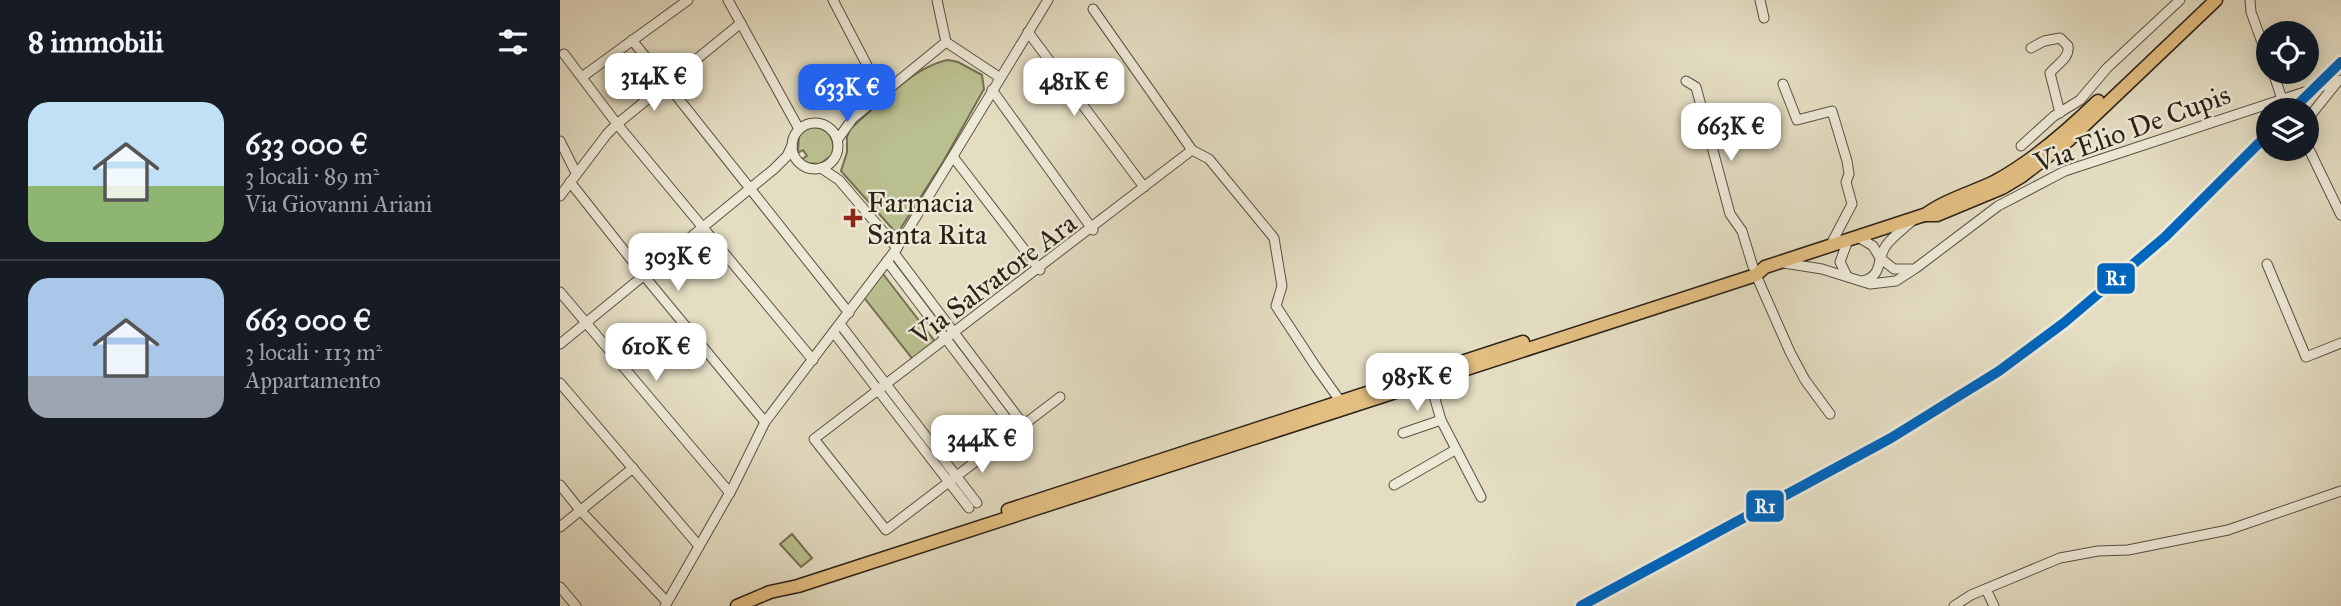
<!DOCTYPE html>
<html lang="it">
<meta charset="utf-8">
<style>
body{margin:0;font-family:"IM FELL Great Primer",serif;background:#20242c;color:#f1f3f6;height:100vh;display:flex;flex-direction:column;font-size:26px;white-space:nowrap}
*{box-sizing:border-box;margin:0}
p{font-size:23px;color:#9ea1a6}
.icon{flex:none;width:38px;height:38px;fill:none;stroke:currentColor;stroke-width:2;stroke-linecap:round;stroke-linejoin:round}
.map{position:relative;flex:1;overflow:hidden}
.panel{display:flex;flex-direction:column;background:#171b24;width:560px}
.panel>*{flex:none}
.buttons{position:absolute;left:1696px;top:21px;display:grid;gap:14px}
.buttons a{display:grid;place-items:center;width:63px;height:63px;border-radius:50%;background:#171b24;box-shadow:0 4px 18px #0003;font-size:35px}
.price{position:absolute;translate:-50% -60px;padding:0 16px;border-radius:14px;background:#fff;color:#222;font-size:23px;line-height:46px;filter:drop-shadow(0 2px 4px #0008)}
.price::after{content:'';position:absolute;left:50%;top:42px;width:21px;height:16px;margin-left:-10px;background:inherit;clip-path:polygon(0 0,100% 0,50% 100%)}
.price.active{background:#2563eb;color:#fff}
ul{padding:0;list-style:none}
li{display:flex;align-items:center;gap:21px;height:175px;padding:0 28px}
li+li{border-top:2px solid #363941}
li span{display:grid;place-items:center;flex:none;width:196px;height:140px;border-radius:21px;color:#555}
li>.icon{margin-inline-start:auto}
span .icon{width:84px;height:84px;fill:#fffc;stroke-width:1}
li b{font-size:30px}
h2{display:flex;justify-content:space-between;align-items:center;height:84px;padding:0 28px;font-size:30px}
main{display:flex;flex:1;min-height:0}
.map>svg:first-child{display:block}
.green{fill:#babf8f;stroke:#747054;stroke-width:2}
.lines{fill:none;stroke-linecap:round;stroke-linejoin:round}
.minor-casing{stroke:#5b5042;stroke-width:11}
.major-casing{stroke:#2d2118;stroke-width:15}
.minor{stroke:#ede9d7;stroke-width:9}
.major{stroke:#e2be81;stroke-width:12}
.rail-1-casing{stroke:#ede9d7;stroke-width:16}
.rail-1{stroke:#0065bd;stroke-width:10}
.poi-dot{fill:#8f2418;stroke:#ede9d7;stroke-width:2.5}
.labels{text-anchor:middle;stroke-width:5;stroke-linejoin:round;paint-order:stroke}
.street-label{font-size:28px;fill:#2d2118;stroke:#ede9d7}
.poi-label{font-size:28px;fill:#2d2118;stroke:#ede9d7;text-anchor:start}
.line-badge{stroke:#ede9d7;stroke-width:2.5}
.badge-label{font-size:19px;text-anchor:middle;font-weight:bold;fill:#fff}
</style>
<main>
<section class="panel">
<h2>8 immobili<svg class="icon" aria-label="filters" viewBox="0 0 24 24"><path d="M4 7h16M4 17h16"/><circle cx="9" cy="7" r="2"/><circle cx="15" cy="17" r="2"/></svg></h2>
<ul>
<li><span style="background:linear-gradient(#bfe0f5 60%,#8fb573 0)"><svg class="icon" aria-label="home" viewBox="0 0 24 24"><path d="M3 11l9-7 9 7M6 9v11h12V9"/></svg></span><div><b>633 000 €</b><p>3 locali · 89 m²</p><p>Via Giovanni Ariani</p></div></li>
<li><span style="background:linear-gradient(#a9c7e8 70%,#9aa5b1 0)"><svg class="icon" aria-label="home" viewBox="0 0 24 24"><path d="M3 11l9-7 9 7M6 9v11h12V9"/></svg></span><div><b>663 000 €</b><p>3 locali · 113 m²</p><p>Appartamento</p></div></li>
</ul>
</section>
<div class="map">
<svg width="1781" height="606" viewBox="0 0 1781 606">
<rect width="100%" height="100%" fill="#e4ddc2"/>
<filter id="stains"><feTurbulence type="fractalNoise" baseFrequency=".00286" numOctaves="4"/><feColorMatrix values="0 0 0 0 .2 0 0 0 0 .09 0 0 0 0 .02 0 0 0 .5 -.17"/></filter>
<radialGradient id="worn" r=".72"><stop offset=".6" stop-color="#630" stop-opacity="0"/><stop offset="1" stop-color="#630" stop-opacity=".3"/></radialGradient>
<g class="green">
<path d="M388 60 398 62 422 75 424 89 383 162 337 234 281 171 287 152V137L290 129C316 107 354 66 388 60Z"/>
<path d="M254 127C269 128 276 140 272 155L260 164 246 163 242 159 247 156 243 150 238 153 239 134 245 129Z"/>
<path d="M320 270 377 344 355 362 302 295Z"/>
<path d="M232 534 252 558 241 567 220 544Z"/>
</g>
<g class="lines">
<defs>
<g id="minor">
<path d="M168 0 239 129"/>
<path d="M273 0 322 94"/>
<path d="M377 0 386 42"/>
<path d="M1200 0 1204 18"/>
<path d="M1690 0 1691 12 1708 59"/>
<path d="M533 9 632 150 649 159 714 238 722 286 716 306 756 367 781 402"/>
<path d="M468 32 584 187"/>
<path d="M72 40 289 313"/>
<path d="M386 42 439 77"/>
<path d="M1471 48 1484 41 1500 38 1508 46C1510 58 1497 64 1490 73L1500 113"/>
<path d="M4 54 57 124 253 360"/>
<path d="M1713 72 1722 99"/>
<path d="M22 77 128 0"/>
<path d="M1126 81 1136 87 1170 214 1182 231 1193 267"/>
<path d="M1223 84 1237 120 1272 111 1287 161 1289 174 1286 182 1292 204 1270 246"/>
<path d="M432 90 533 230"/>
<path d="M1746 121 1778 81"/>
<circle cx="255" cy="146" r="23"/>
<path d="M278 139 293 118 386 42"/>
<path d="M0 141 16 173"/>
<path d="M1746 143 1781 215"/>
<path d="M1461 146 1494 116 1520 100 1547 68 1620 0"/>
<path d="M394 158 480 270"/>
<path d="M261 168 279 180 337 248"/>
<path d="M10 182 85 277 205 422"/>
<path d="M0 196 47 134 57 124 181 23"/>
<path d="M1298 237 1313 246 1320 258 1334 269H1351"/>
<path d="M334 253 463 424"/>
<path d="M327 261 455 430"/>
<path d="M1224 263 1262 269 1310 284 1336 281 1356 268 1438 206 1505 171 1781 80"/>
<path d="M1707 264 1746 357 1781 343"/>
<path d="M1196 275 1230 352 1245 380 1270 414"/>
<path d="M1287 276 1280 262 1288 240"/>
<path d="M1302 281C1325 276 1315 257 1328 243 1335 235 1344 228 1352 221"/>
<path d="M0 292 170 493"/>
<path d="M280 324 417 503"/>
<path d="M274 333 409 508"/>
<path d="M0 344 214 169 227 156 232 145"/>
<path d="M870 382 881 420 921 497"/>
<path d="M0 383 139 546"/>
<path d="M500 397 326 530 254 439 632 150"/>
<path d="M843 433 881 420"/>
<path d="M0 485 20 510 107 602"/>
<path d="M834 485 895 450"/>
<path d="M0 527 73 468"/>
<path d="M0 587 16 606"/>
<path d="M1426 589 1434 606"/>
<path d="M105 606 173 487 205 422 337 248 488 0"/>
<path d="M1394 606 1411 595 1500 558 1538 551 1568 550 1668 530 1781 491"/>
</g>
<g id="major">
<path d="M1365 215C1385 200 1411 193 1434 182 1472 162 1507 131 1538 101"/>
<path d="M448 510 963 342"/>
<path d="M177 606 210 592 238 586 1196 275 1205 267 1364 215H1377L1442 188 1462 176 1509 140 1656 0"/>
</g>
</defs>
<use href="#minor" class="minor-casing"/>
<use href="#major" class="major-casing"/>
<use href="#minor" class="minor"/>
<use href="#major" class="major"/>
<defs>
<g id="rail-1">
<path d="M1732 110 1781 62"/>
<path d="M1021 606 1331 438 1439 371 1505 322 1605 237 1708 134"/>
</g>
</defs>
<use href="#rail-1" class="rail-1-casing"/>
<use href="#rail-1" class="rail-1"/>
</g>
<path class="poi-dot" d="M289.5 207.5h7v7h7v7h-7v7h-7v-7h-7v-7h7z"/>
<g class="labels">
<g class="street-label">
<text transform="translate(1572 128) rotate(-20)" y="10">Via Elio De Cupis</text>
<text transform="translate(433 279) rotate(-37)" y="10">Via Salvatore Ara</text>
</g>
<g class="poi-label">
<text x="307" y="212">Farmacia<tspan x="307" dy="32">Santa Rita</tspan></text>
</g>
</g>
<g class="line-badge">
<rect x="1536" y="262" width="40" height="33" rx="7" fill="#0065bd"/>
<rect x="1185" y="489" width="40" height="34" rx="7" fill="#0065bd"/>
</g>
<g class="badge-label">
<text x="1556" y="285">R1</text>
<text x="1205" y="513">R1</text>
</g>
<rect width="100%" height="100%" filter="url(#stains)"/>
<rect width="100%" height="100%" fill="url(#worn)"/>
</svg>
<div class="buttons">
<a><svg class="icon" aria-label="locate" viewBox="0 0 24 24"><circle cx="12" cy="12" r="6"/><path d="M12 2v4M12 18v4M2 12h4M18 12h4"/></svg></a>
<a><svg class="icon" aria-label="layers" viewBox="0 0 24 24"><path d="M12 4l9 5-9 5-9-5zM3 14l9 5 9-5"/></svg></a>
</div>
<b class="price" style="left:94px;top:113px">314K €</b>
<b class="price" style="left:514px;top:118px">481K €</b>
<b class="price active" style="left:287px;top:124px">633K €</b>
<b class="price" style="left:1171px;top:163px">663K €</b>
<b class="price" style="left:118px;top:293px">303K €</b>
<b class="price" style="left:96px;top:383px">610K €</b>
<b class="price" style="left:857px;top:413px">985K €</b>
<b class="price" style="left:422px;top:475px">344K €</b>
</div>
</main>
